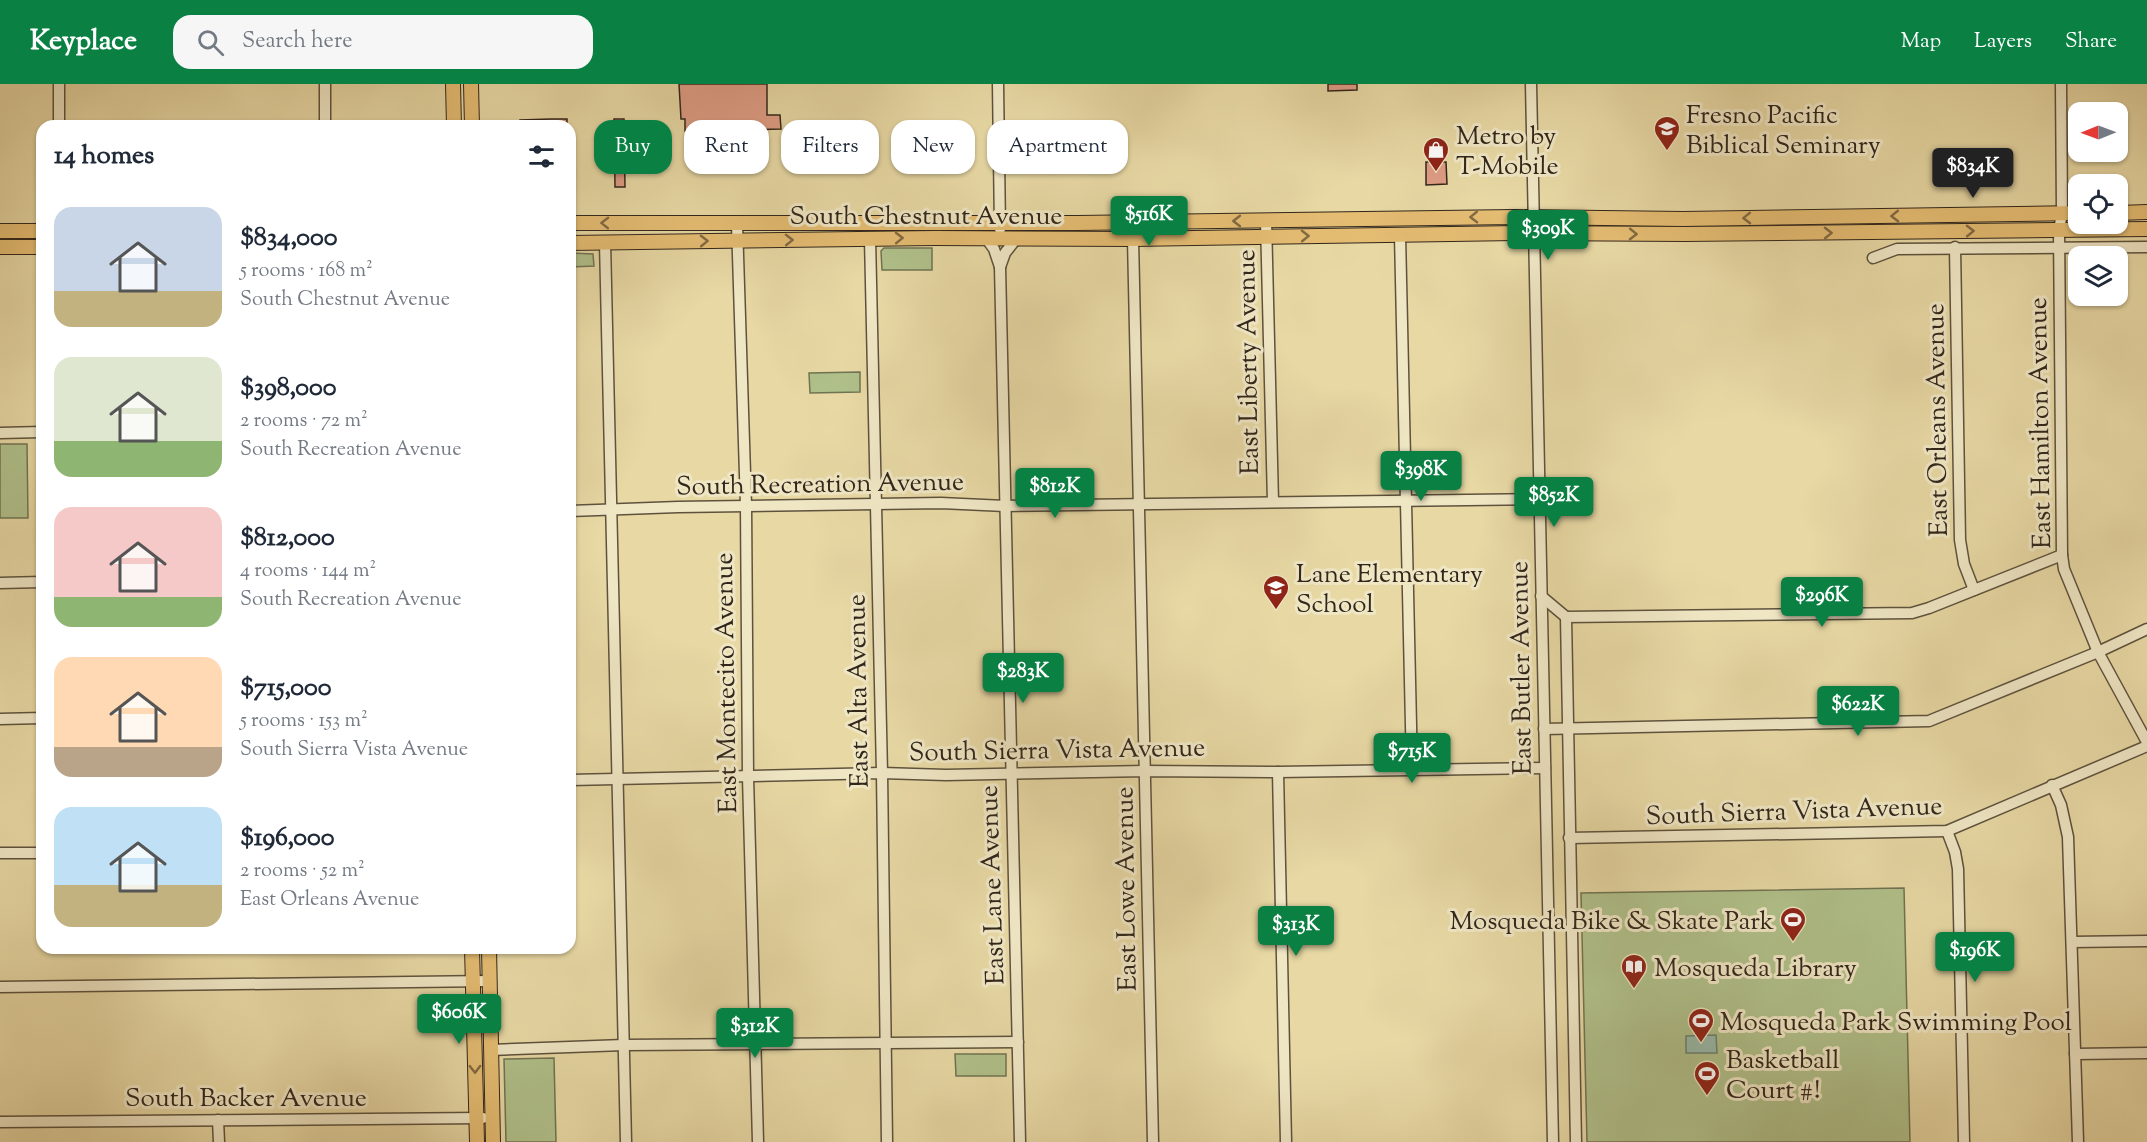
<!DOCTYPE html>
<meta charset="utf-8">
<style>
body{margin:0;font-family:"Sorts Mill Goudy",serif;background:#f6f6f7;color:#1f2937;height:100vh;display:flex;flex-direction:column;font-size:22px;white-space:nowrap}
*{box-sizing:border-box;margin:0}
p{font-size:20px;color:#747a83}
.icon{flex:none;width:33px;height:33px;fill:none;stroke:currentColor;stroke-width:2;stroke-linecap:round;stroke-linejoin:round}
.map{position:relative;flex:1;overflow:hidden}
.side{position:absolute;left:36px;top:36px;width:540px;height:834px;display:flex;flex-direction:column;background:#fff;border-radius:18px;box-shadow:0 2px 4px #0004}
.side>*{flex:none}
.top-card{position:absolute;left:594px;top:36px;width:570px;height:54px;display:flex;gap:12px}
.needle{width:39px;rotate:269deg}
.buttons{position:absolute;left:2068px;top:18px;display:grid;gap:12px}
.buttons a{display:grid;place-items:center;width:60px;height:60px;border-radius:12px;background:#fff;box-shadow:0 2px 4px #0004;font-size:30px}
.price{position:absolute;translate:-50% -51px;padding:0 14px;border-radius:6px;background:#0b8043;color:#fff;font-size:20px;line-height:39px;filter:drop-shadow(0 2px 3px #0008)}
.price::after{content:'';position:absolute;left:50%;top:36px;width:18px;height:14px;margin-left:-9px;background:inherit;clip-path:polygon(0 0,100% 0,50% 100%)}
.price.current{background:#222;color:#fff}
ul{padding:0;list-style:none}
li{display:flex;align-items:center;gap:18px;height:150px;padding:0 18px}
li span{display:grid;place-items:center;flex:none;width:168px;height:120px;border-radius:18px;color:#555}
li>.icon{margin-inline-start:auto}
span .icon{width:72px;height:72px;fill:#fffc;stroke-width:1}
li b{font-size:26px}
h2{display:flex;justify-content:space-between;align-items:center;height:72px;padding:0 18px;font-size:26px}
.pill{padding:0 21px;border-radius:18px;background:#fff;box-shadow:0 2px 4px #0004;font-size:21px;line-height:54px}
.pill.current{background:#0b8043;color:#fff}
header{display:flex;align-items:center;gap:36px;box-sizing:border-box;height:84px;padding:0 30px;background:#0b8043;color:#fff}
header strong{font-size:28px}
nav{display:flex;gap:33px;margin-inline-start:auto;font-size:21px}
.search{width:420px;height:54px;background:#f6f6f7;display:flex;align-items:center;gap:15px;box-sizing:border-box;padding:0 21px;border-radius:18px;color:#747a83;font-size:22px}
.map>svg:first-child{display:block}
.green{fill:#b0c08a;stroke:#707352;stroke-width:1.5}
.water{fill:#97b9a8;stroke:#6e7e70;stroke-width:1.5}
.building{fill:#de9c84;stroke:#31261b;stroke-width:1.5}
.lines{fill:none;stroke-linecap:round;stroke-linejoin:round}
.minor-casing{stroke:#5e523d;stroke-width:13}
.major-casing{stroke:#31261b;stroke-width:16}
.minor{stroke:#efe6c4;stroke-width:10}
.major{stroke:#e4bc72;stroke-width:14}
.oneway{stroke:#826a42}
.labels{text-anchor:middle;stroke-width:6;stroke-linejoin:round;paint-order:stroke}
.poi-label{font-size:26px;fill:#31261b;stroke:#efe6c4;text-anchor:start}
.street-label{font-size:26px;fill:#31261b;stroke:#efe6c4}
</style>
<header>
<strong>Keyplace</strong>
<div class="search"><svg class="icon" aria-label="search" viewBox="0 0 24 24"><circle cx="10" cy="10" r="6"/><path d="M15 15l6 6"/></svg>Search here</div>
<nav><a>Map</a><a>Layers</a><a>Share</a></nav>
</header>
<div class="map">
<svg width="2147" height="1058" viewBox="0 0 2147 1058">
<rect width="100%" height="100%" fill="#e7d8a4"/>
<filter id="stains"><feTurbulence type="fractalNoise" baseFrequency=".00333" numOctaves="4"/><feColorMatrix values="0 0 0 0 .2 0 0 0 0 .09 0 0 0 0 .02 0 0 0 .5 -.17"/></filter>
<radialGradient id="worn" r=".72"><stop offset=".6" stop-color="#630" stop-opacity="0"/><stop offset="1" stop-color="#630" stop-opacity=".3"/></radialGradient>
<g class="green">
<path d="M884 164H932V186H882L881 167Z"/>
<path d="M570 169 593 170 594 182 570 183Z"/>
<path d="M860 288V308L810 309 809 289Z"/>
<path d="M0 360H27L28 434H0Z"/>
<path d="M1904 804 1910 1058H1587L1581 809Z"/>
<path d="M955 970H1006V992H956Z"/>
<path d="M554 974 556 1058H506L504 975Z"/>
</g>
<path class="water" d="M1716 951 1717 969H1686V952Z"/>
<g class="building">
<path d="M679 0H767V31H780L781 45 685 47V35H681Z"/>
<path d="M1328 0H1357V6L1328 7Z"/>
<path d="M551 35H567V42H520V36Z"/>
<path d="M614 35H624L625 103H615Z"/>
<path d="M1426 78H1446L1447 100 1426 101Z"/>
</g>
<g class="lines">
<defs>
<g id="minor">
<path d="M59 0V42"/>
<path d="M325 0V42"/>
<path d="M998 0 1000 145"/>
<path d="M1531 0 1553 1058"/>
<path d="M2061 0 2062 129 2059 146 2062 471 2064 485 2098 568 2147 658"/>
<path d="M1266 137 1273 418"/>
<path d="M737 140 746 421 748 693 758 1058"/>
<path d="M1400 151 1412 686"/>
<path d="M870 154 882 689 887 1058"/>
<path d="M986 154 994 165 1000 183 1020 1058"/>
<path d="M1133 155 1153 1058"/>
<path d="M605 158 626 1058"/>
<path d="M1955 163 1960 456 1964 480 1974 506"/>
<path d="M1873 174 1897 165 2147 163"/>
<path d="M1000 183 1005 169 1016 155"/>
<path d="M0 349 42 348"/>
<path d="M570 427 678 423 941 419 1005 422 1539 415"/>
<path d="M0 499 42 498"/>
<path d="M1541 512 1566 533"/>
<path d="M1566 533 1576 1058"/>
<path d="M1566 533 1912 529 1929 524 2062 471"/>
<path d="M0 635 42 634"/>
<path d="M1544 645 1929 637 2098 568 2147 545"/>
<path d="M1278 688 1286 1058"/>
<path d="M570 696 882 689 946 691 1145 687 1278 688 1545 684"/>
<path d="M2052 701 2061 721 2068 753 2078 1058"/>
<path d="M1947 747 1955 768 1958 785 1964 1058"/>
<path d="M1569 754 1947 747 2147 662"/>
<path d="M0 769H42"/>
<path d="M2072 858 2147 857"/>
<path d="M0 903 490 897"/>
<path d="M491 966 624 961 1018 958"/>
<path d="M2075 970 2147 969"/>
<path d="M218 1036 219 1058"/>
<path d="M0 1038 483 1034"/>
</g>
<g id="major">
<path d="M453 0 454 42"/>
<path d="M471 0 472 42"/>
<path d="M2118 129 2147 128"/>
<path d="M570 139H1078L1515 133 1683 135 2079 129"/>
<path d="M0 147H42"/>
<path d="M570 159 935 154 1133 155 1517 149 1685 150 2147 145"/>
<path d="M0 163H42"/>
<path d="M472 864 477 1058"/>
<path d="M489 864 493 1058"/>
</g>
</defs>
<use href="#minor" class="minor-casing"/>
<use href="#major" class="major-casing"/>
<use href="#minor" class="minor"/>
<use href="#major" class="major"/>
</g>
<defs><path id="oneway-chevron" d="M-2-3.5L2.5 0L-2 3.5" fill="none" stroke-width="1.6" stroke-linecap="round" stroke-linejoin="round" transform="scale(1.5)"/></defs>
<g class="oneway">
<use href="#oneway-chevron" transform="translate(1895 132) rotate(179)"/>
<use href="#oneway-chevron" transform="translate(1474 133) rotate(179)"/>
<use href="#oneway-chevron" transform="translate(1747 134) rotate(179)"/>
<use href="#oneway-chevron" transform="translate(1237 137) rotate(180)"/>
<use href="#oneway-chevron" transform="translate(605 139) rotate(-179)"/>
<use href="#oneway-chevron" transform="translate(1970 147) rotate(-1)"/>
<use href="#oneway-chevron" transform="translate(1828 149) rotate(-1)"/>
<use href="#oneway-chevron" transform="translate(1633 150) rotate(1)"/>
<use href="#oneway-chevron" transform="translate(1305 152) rotate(-1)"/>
<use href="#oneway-chevron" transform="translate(899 154) rotate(-1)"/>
<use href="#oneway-chevron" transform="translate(789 156) rotate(-1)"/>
<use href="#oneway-chevron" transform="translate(704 157) rotate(-1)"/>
<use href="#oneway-chevron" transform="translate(475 985) rotate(89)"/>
</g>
<defs>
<symbol id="university-pin" viewBox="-11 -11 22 30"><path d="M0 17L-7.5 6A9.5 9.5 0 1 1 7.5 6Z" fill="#8f2418" stroke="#efe6c4"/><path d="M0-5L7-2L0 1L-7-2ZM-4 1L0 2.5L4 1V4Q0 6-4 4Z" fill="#fff"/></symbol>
<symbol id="shop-pin" viewBox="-11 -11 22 30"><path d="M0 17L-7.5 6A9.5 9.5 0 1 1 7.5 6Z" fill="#8f2418" stroke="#efe6c4"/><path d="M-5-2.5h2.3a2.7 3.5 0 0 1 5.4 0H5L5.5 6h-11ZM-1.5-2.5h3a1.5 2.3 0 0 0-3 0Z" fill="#fff"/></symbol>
<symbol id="school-pin" viewBox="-11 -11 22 30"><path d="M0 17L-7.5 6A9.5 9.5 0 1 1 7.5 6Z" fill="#8f2418" stroke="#efe6c4"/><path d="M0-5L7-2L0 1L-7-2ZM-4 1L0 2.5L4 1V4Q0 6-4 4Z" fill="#fff"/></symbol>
<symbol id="stadium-pin" viewBox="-11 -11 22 30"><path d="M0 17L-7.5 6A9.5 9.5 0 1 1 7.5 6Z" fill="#8f2418" stroke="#efe6c4"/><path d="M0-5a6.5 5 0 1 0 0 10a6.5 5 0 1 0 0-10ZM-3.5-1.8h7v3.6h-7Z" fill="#fff"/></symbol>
<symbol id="library-pin" viewBox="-11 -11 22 30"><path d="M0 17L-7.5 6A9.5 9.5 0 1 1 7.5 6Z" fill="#8f2418" stroke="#efe6c4"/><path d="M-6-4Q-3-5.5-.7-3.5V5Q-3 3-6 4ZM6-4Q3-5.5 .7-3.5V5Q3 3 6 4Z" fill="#fff"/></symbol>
</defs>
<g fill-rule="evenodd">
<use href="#university-pin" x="1652" y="30" width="30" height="40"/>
<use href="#shop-pin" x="1421" y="51" width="30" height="40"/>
<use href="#school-pin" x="1261" y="489" width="30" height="40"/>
<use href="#stadium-pin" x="1778" y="821" width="30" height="40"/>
<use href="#library-pin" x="1619" y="868" width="30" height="40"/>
<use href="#stadium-pin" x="1686" y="922" width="30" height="40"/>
<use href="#stadium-pin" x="1692" y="975" width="30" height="40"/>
</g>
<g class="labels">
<g class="poi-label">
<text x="1686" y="39">Fresno Pacific<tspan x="1686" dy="30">Biblical Seminary</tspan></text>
<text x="1456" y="60">Metro by<tspan x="1456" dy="30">T-Mobile</tspan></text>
<text x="1296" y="498">Lane Elementary<tspan x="1296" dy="30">School</tspan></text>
<text x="1774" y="845" text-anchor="end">Mosqueda Bike &amp; Skate Park</text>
<text x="1654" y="892">Mosqueda Library</text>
<text x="1720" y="946">Mosqueda Park Swimming Pool</text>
<text x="1726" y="984">Basketball<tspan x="1726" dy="30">Court #!</tspan></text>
</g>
<g class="street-label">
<text x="926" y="140">South Chestnut Avenue</text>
<text transform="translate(1247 278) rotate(-91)" y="9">East Liberty Avenue</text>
<text transform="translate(1936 336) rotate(-91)" y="9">East Orleans Avenue</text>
<text transform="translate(2039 339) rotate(-91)" y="9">East Hamilton Avenue</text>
<text transform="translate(820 399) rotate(-1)" y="9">South Recreation Avenue</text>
<text transform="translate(1520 584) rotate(-91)" y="9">East Butler Avenue</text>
<text transform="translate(725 599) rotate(-91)" y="9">East Montecito Avenue</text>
<text transform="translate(857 607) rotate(-91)" y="9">East Alta Avenue</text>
<text transform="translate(1057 665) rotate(-1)" y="9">South Sierra Vista Avenue</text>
<text transform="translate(1794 726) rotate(-2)" y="9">South Sierra Vista Avenue</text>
<text transform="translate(991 801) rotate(-92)" y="9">East Lane Avenue</text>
<text transform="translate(1125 805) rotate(-91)" y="9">East Lowe Avenue</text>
<text x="246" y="1022">South Backer Avenue</text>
</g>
</g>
<rect width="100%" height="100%" filter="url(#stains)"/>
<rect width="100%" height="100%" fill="url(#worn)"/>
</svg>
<div class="buttons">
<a><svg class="needle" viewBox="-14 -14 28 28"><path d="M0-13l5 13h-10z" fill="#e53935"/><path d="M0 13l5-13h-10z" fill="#747a83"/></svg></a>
<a><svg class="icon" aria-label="locate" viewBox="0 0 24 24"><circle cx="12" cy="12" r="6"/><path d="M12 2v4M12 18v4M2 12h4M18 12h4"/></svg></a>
<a><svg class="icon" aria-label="layers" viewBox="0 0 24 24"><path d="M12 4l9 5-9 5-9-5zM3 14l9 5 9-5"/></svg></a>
</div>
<b class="price current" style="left:1973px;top:115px">$834K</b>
<b class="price" style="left:1149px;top:163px">$516K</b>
<b class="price" style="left:1548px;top:177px">$309K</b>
<b class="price" style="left:1421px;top:418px">$398K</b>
<b class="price" style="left:1055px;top:435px">$812K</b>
<b class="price" style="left:1554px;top:444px">$852K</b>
<b class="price" style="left:1822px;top:544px">$296K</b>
<b class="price" style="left:1023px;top:620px">$283K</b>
<b class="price" style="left:1858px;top:653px">$622K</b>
<b class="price" style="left:1412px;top:700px">$715K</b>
<b class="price" style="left:1296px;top:873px">$313K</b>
<b class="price" style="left:1975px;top:899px">$196K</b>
<b class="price" style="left:459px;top:961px">$606K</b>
<b class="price" style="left:755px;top:975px">$312K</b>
<div class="top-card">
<a class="pill current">Buy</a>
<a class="pill">Rent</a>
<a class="pill">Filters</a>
<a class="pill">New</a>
<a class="pill">Apartment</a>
</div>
<section class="side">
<h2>14 homes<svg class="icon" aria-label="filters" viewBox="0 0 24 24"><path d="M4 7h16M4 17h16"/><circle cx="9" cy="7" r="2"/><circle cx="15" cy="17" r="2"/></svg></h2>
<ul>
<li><span style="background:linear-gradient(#c9d6e8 70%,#c2b280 0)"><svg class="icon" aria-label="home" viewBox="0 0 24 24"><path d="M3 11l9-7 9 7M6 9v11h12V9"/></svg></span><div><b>$834,000</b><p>5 rooms · 168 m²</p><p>South Chestnut Avenue</p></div></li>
<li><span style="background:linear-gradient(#dfe7d0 70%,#8fb573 0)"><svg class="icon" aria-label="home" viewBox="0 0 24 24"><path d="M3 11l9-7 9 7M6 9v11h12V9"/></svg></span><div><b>$398,000</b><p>2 rooms · 72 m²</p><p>South Recreation Avenue</p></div></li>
<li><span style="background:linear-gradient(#f6c9c9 75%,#8fb573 0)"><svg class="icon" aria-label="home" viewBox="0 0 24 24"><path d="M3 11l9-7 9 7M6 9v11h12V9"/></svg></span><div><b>$812,000</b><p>4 rooms · 144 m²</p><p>South Recreation Avenue</p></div></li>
<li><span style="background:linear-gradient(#ffd9b3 75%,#b9a48a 0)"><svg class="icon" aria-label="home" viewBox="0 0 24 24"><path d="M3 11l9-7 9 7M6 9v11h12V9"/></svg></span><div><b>$715,000</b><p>5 rooms · 153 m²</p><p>South Sierra Vista Avenue</p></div></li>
<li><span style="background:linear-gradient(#bfe0f5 65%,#c2b280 0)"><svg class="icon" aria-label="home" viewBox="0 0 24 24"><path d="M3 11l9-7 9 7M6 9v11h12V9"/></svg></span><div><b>$196,000</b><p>2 rooms · 52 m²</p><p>East Orleans Avenue</p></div></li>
</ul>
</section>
</div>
